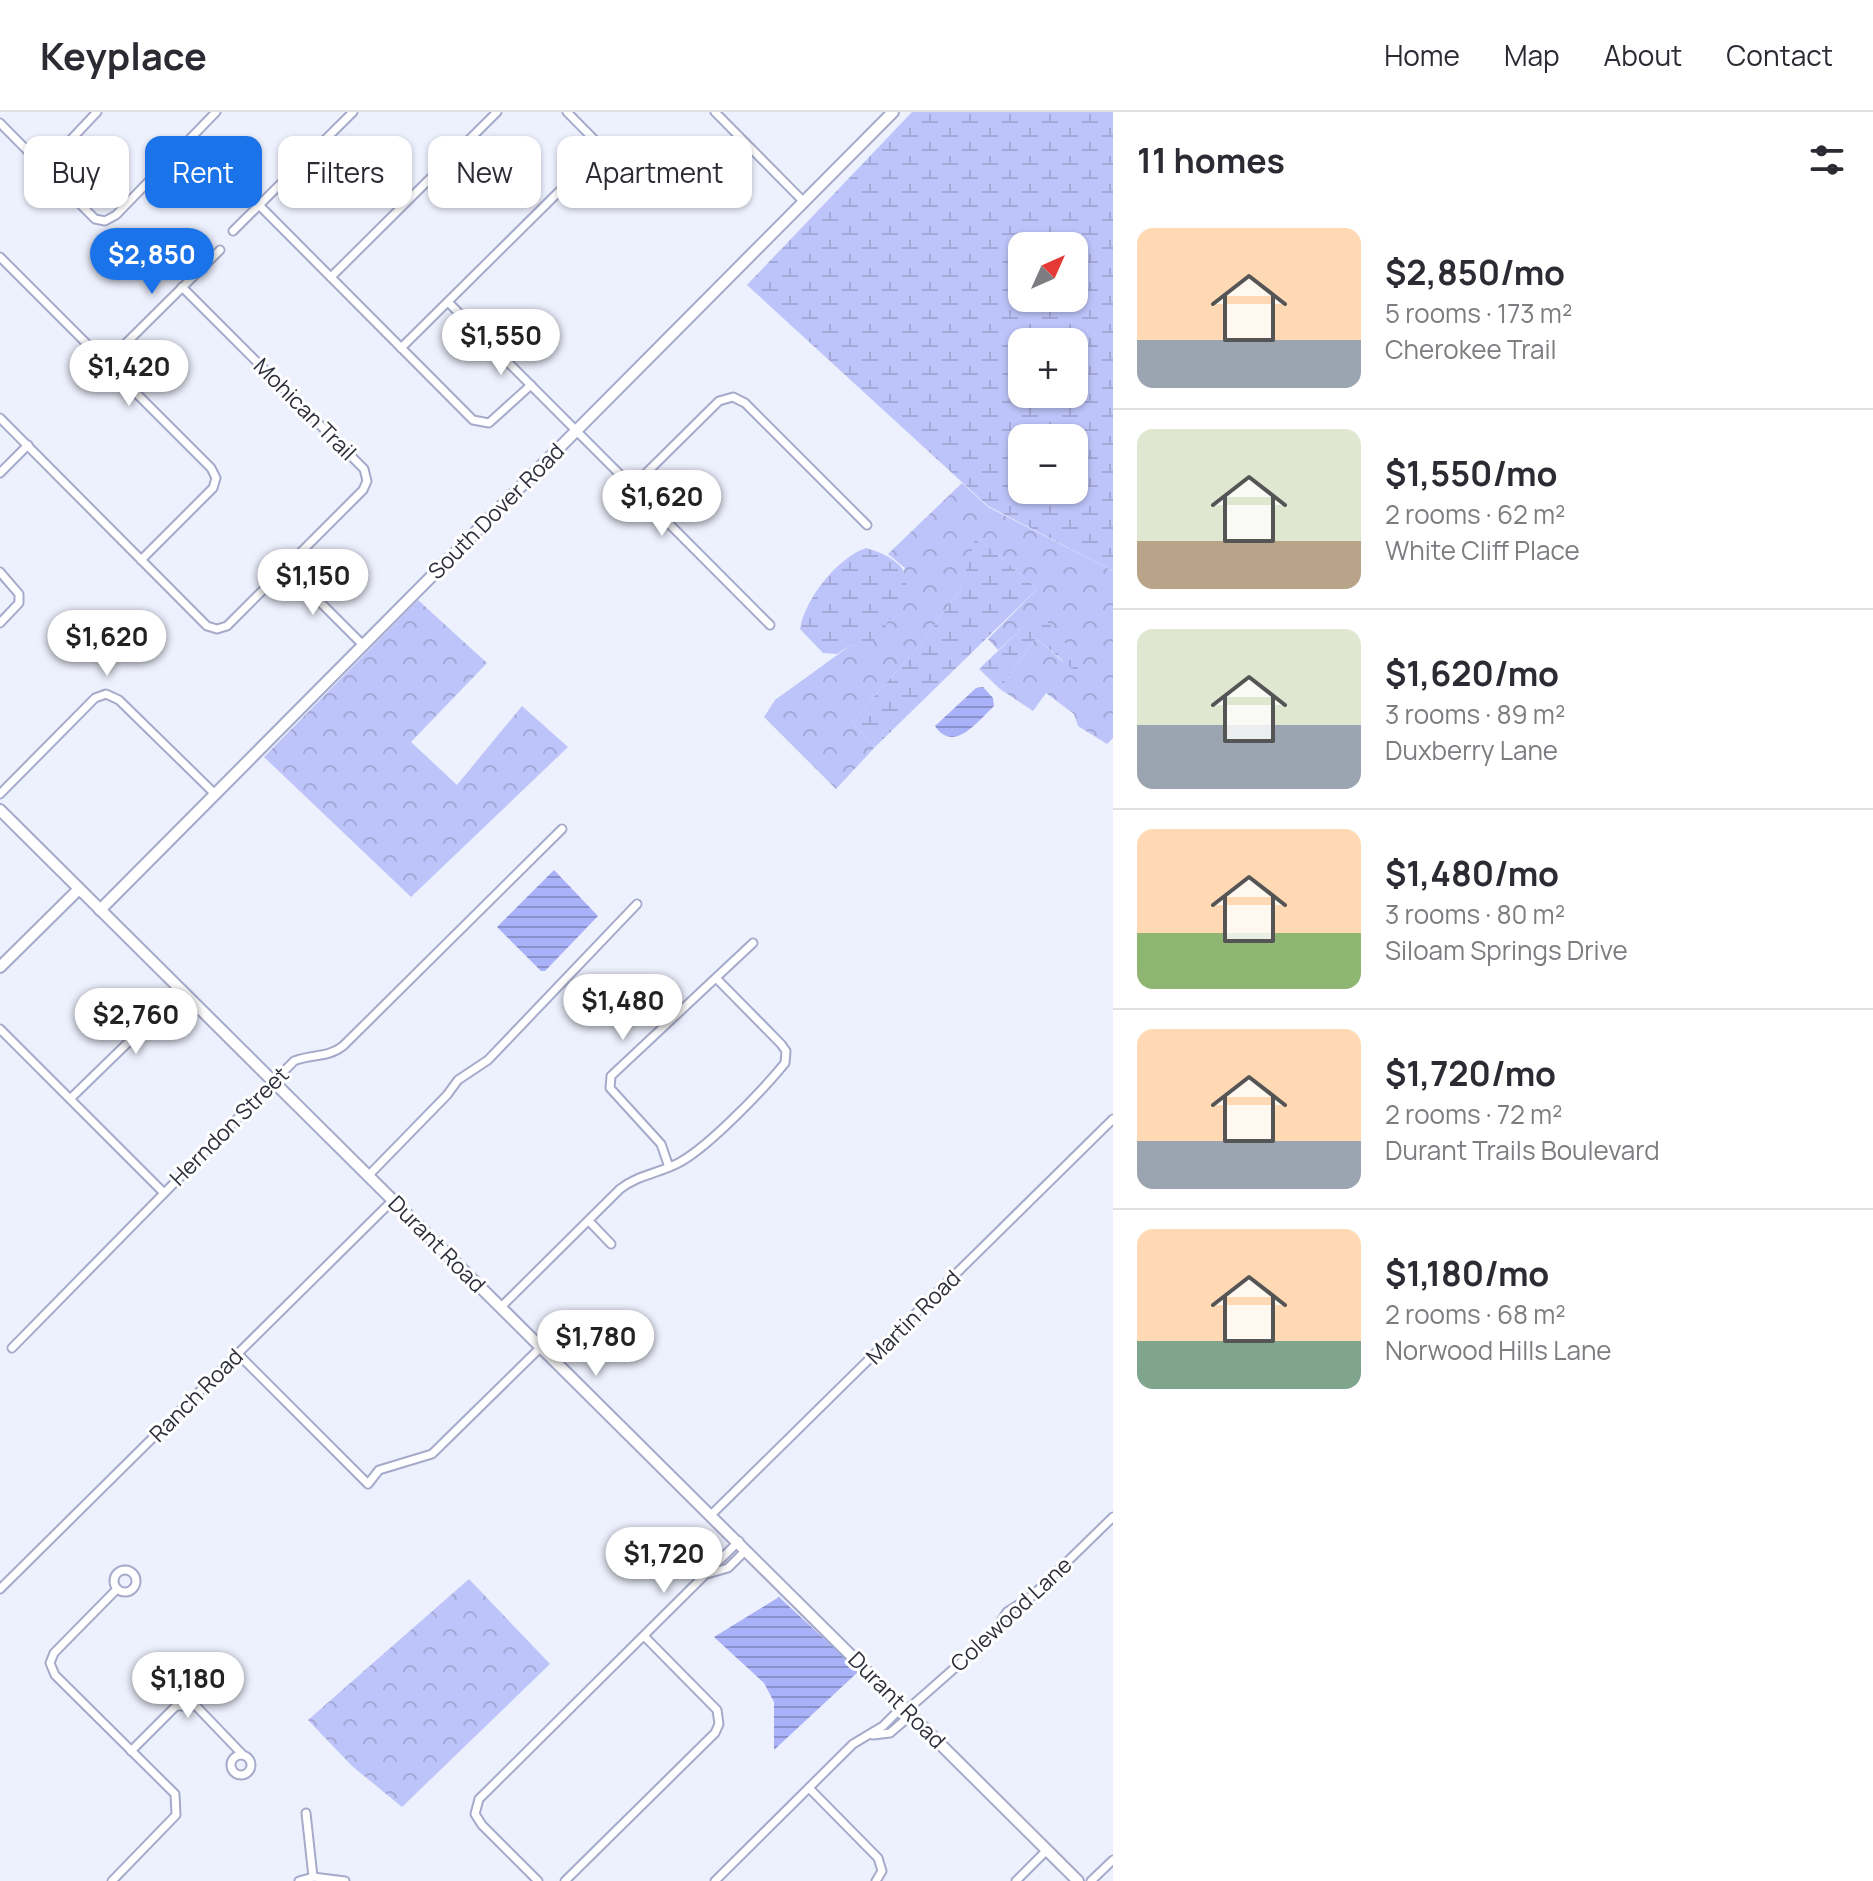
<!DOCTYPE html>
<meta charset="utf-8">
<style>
body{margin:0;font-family:Manrope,sans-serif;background:#f7f7f7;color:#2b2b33;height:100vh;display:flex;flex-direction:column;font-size:30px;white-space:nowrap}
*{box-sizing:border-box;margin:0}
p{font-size:26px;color:#7c7c81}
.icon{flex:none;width:44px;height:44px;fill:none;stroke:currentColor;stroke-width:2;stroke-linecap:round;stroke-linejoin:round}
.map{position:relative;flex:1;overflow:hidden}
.details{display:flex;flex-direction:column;background:#fff;width:760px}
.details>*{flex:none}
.hud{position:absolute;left:24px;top:24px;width:760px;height:72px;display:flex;gap:16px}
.needle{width:52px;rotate:45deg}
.fabs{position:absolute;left:1008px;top:120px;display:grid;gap:16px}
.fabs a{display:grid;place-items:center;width:80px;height:80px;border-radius:16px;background:#fff;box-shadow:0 2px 6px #0004;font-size:40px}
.price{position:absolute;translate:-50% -68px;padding:0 18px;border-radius:28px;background:#fff;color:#222;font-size:26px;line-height:52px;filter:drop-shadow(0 2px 4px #0008)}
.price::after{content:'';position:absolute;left:50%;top:48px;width:24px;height:18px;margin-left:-12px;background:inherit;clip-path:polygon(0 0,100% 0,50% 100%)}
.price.selected{background:#1a73e8;color:#fff}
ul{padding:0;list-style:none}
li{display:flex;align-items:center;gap:24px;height:200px;padding:0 24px}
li+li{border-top:2px solid #e1e1e2}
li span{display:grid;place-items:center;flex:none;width:224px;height:160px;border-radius:16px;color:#555}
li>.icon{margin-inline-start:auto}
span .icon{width:96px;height:96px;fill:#fffc;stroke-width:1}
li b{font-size:34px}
h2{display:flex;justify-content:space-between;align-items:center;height:96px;padding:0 24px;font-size:34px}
.tag{padding:0 28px;border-radius:16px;background:#fff;box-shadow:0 2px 6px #0004;font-size:28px;line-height:72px}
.tag.selected{background:#1a73e8;color:#fff}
header{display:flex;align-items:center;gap:48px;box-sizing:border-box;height:112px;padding:0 40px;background:#fff;border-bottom:2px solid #e1e1e2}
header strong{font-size:38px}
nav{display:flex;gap:44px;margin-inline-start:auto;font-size:28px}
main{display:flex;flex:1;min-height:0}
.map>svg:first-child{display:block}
.forest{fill:url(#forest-crowns)}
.wetland{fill:url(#wetland-marsh);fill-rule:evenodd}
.water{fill:url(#water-rules)}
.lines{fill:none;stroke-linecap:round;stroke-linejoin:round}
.street-casing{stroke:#a5aaca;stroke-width:11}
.secondary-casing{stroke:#a5aaca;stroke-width:14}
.street{stroke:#fff;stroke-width:7}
.secondary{stroke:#fff;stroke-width:10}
.labels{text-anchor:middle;stroke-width:6;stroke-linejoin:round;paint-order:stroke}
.street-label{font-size:22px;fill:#2d2f3c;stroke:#fff}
</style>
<header>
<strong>Keyplace</strong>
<nav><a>Home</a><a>Map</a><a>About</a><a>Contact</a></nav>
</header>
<main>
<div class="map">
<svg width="1113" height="1769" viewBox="0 0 1113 1769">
<defs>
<pattern id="forest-crowns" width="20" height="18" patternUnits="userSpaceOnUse" patternTransform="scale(2)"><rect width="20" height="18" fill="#bdc4f9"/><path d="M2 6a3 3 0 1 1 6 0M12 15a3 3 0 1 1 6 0" fill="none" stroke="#a3a9d6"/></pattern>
<pattern id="wetland-marsh" width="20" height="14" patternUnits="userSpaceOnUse" patternTransform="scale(2)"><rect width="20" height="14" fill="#bdc4f9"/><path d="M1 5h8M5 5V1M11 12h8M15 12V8" fill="none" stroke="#a3a9d6"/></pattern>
<pattern id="water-rules" width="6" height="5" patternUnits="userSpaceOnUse" patternTransform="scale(2)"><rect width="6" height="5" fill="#a9b2f8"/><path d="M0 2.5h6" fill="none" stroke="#8a91ca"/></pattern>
</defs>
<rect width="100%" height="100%" fill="#edf0fd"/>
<g class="forest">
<path d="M962 371 988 395 1113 459V626L1107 632 1078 614 1074 602 1046 581 1033 599 1000 577 1036 526 1062 549 1081 550 1039 501 998 538 988 527 1037 477 977 425 960 478 924 528 852 610 875 635 836 677 764 605 775 588 851 533 870 534 905 456 888 442Z"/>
<path d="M418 488 487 551 411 630 457 673 522 594 568 635 411 785 264 645Z"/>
<path d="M469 1467 550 1552 402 1695 352 1654 308 1608Z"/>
</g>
<g class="wetland">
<path d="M912 0H1113V459L988 394 747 173ZM1074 134V186H1022V134ZM1074 230V282H1022V230ZM1074 326V378H1022V326Z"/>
<path d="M976 424 1037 477 875 635 852 610 924 528 960 478Z"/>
<path d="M866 436C937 457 899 494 869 535L851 533 837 542 823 541 800 517C805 487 837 446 866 436Z"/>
<path d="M1039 500 1081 550 1085 560 1075 559 1036 526 1000 577 979 557Z"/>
</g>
<g class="water">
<path d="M983 575 993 586 994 594C978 609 954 642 935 614L976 576Z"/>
<path d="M554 758 598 804 545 859H541L497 815Z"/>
<path d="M779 1485 859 1559 774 1638V1590L764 1571 714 1525Z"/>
</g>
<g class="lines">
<defs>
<g id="street">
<path d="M567 0 633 67"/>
<path d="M715 0 804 90"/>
<path d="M0 11 95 107 105 109 116 103 216 0"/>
<path d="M45 55 97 0"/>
<path d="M259 93 473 308 489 311 531 273"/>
<path d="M233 119 353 0"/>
<path d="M0 145 211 356 216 366 213 376 141 448"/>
<path d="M331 165 497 0"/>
<path d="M448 190 770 513"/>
<path d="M401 236 603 36"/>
<path d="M106 251 220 138"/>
<path d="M0 306 207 514 217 517 227 514 363 378 367 369 364 357 182 175"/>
<path d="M0 361 28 333"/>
<path d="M633 374 719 289 733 285 745 291 867 413"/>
<path d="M286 456 363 533"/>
<path d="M0 460 19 482V491L0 511"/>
<path d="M0 682 95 586 106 582 119 588 215 682"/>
<path d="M0 917 163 1080"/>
<path d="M71 986 181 879"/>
<path d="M669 1055 661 1032 610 976 611 964 753 831"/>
<path d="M368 1064 447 983 458 968 488 948 637 792"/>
<path d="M589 1109 611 1132"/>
<path d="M501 1195 620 1077C639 1062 662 1061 682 1049 711 1032 763 978 785 951L786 939 781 932 717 867"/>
<path d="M12 1236 294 949C311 942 328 946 343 934L562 717"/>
<path d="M238 1242 368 1372 379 1358 432 1342 541 1235"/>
<path d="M712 1402 1113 1007"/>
<circle cx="125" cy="1469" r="11"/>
<path d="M707 1462 728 1456 746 1438"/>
<path d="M0 1477 392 1089"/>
<path d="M907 1598 991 1524 1007 1500 1032 1484 1113 1405"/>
<path d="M873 1623 890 1621 912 1602"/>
<path d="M131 1639 176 1594H196L243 1643"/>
<circle cx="241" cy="1653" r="10"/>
<path d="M809 1676 878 1746 882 1759 876 1769"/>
<path d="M306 1701 313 1765"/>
<path d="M112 1769 176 1703 175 1682 55 1563 50 1551 54 1541 117 1477"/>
<path d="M299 1769 313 1765 345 1769"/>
<path d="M538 1769 482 1713 475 1702 479 1687 739 1429"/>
<path d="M565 1769 715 1621 719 1612 717 1598 644 1524"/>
<path d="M715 1769 853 1632 883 1614 903 1594"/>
<path d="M1016 1769 1047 1738"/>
<path d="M1091 1769 1113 1748"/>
</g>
<g id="secondary">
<path d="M0 698 1078 1769"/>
<path d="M100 798 893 0"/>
<path d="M0 855 79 777"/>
</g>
</defs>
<use href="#street" class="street-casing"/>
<use href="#secondary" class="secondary-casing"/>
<use href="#street" class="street"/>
<use href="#secondary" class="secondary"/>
</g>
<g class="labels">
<g class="street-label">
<text transform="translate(305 297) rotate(45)" y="8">Mohican Trail</text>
<text transform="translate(496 399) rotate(-45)" y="8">South Dover Road</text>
<text transform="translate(229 1014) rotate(-45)" y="8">Herndon Street</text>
<text transform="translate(437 1132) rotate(45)" y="8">Durant Road</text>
<text transform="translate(913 1205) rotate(-45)" y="8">Martin Road</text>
<text transform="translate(196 1283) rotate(-45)" y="8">Ranch Road</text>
<text transform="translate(1011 1502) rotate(-43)" y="8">Colewood Lane</text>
<text transform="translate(897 1588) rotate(45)" y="8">Durant Road</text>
</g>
</g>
</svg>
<div class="fabs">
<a><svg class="needle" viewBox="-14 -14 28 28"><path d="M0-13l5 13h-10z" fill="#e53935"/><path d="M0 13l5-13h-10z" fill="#7c7c81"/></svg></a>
<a>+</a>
<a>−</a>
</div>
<b class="price selected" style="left:152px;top:184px">$2,850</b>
<b class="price" style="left:501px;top:265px">$1,550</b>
<b class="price" style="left:129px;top:296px">$1,420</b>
<b class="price" style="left:662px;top:426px">$1,620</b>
<b class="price" style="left:313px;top:505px">$1,150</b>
<b class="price" style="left:107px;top:566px">$1,620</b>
<b class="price" style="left:623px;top:930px">$1,480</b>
<b class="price" style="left:136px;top:944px">$2,760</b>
<b class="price" style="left:596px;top:1266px">$1,780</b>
<b class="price" style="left:664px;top:1483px">$1,720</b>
<b class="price" style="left:188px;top:1608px">$1,180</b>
<div class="hud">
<a class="tag">Buy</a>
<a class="tag selected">Rent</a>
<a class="tag">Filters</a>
<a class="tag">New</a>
<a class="tag">Apartment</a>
</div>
</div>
<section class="details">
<h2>11 homes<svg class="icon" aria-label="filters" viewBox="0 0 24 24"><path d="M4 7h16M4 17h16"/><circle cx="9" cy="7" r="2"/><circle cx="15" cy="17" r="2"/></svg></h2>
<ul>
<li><span style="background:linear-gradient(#ffd9b3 70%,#9aa5b1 0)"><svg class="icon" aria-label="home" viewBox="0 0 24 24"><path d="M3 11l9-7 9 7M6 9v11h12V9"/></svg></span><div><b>$2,850/mo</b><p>5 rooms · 173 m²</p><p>Cherokee Trail</p></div></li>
<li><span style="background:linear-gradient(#dfe7d0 70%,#b9a48a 0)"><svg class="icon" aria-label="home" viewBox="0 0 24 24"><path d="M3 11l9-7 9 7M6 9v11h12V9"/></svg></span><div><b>$1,550/mo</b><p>2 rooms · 62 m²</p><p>White Cliff Place</p></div></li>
<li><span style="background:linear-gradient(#dfe7d0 60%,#9aa5b1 0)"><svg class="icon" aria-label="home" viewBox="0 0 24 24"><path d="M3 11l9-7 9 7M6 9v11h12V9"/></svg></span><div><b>$1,620/mo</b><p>3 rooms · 89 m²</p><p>Duxberry Lane</p></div></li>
<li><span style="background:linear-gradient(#ffd9b3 65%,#8fb573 0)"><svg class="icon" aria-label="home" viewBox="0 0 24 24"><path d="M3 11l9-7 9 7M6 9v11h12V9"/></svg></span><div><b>$1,480/mo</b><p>3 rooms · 80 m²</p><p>Siloam Springs Drive</p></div></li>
<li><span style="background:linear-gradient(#ffd9b3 70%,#9aa5b1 0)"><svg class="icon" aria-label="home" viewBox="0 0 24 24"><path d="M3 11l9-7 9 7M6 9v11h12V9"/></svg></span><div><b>$1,720/mo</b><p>2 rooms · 72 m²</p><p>Durant Trails Boulevard</p></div></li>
<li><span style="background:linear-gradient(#ffd9b3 70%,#7fa58c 0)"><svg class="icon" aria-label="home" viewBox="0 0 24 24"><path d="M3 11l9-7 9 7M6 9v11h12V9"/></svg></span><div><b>$1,180/mo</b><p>2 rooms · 68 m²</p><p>Norwood Hills Lane</p></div></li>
</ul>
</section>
</main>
